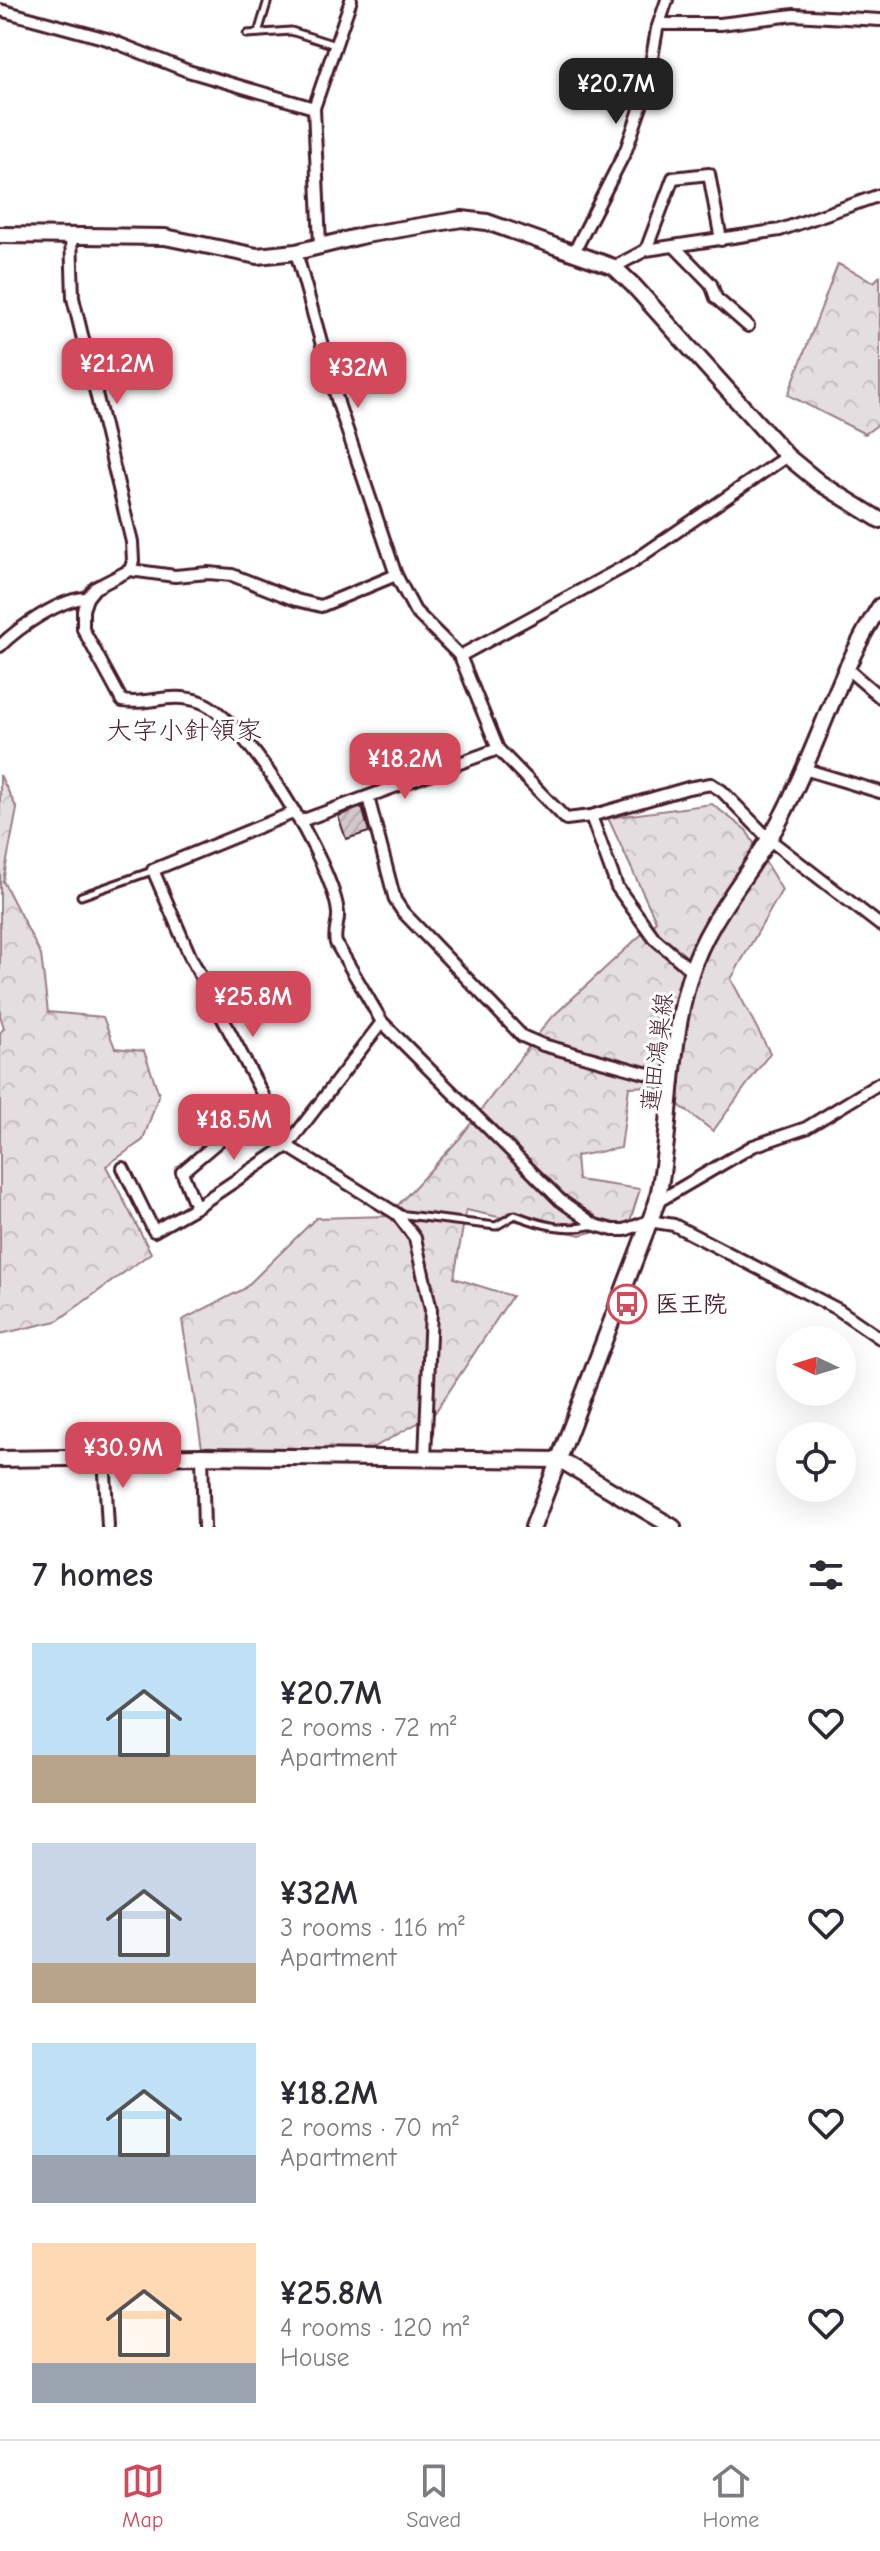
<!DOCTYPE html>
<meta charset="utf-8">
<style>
body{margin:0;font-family:"Comic Neue","Klee One",sans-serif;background:#f7f7f7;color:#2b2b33;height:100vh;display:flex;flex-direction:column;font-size:30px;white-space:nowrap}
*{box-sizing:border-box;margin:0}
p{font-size:26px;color:#7c7c81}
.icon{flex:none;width:44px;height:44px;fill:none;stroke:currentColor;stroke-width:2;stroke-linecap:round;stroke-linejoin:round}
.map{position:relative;height:1527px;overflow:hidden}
.drawer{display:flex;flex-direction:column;background:#fff;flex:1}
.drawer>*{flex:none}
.needle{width:52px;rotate:274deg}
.controls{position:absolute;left:776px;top:1326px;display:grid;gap:16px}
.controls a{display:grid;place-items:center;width:80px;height:80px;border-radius:50%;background:#fff;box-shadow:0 8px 32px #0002;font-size:40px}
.price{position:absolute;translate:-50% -68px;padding:0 18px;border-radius:16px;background:#d1495b;color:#fff;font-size:26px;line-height:52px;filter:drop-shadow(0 2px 4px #0008)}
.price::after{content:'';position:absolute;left:50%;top:48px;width:24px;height:18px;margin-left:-12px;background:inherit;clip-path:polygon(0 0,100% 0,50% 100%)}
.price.current{background:#222;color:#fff}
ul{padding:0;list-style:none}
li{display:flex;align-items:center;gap:24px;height:200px;padding:0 32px}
li span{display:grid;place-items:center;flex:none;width:224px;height:160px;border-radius:0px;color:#555}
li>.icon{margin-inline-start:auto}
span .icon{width:96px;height:96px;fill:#fffc;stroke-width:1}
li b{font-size:34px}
h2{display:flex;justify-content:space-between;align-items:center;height:96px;padding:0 32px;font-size:34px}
.tab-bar{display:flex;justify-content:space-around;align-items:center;height:112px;border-top:2px solid #e1e1e2;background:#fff;font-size:22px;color:#7c7c81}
.tab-bar a{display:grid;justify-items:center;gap:4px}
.tab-bar .current{color:#d1495b}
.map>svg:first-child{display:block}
.forest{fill:url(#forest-crowns);stroke:#987e86;stroke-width:2}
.building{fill:url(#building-hatch);stroke:#4a1f2b;stroke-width:2}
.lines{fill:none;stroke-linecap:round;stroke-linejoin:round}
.lane-casing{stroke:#4a1f2b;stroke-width:11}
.street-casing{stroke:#4a1f2b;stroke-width:16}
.secondary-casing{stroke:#4a1f2b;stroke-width:20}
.lane{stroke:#fff;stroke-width:5}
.street{stroke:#fff;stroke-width:10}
.secondary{stroke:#fff;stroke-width:14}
.labels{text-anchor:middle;stroke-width:6;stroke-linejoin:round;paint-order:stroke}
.street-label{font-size:24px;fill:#4a1f2b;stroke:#fff}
.poi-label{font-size:24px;font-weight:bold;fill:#4a1f2b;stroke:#fff;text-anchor:start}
.neighbourhood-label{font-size:26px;fill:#4a1f2b;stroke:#fff}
</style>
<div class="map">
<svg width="880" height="1527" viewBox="0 0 880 1527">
<defs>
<pattern id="forest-crowns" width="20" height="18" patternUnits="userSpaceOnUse" patternTransform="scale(2)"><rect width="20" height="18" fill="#e5dee0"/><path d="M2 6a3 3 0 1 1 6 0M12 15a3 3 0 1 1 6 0" fill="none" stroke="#c6bec0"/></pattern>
<pattern id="building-hatch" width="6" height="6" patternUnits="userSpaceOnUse" patternTransform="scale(2)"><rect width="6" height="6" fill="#d2c7cb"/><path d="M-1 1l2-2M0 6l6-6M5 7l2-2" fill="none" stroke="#b6aaae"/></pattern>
</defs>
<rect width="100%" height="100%" fill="#fff"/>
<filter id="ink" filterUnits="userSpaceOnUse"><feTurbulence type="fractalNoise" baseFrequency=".0125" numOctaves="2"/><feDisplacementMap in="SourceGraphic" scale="16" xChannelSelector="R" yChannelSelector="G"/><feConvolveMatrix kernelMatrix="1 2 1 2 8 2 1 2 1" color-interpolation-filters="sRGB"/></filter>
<g filter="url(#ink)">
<g class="forest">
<path d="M838 264 874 282 880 276V423L865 434 788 395Z"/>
<path d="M0 775 17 809 3 881 41 955 48 1012 103 1017 115 1048 144 1051 159 1094 143 1140 106 1166 151 1253 57 1321 0 1334V1033L4 1028 0 1015Z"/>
<path d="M712 804 746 830 782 890 731 979 770 1053 713 1131 654 1086 629 1087 621 1148 576 1156 578 1180 640 1189 630 1221 581 1235 466 1210 454 1278 512 1296 434 1414 369 1450 202 1448 182 1320 244 1289 316 1218 388 1216 459 1139 549 1020 656 921 608 818Z"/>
</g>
<path class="building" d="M362 807 369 832 346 839 338 816Z"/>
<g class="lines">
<defs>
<g id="lane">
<path d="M258 33 268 0"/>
<path d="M247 34 291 31 335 45"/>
<path d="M81 896 152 871"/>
<path d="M398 1214 496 1226 515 1215C541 1225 566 1232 594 1225"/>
</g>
<g id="street">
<path d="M0 10 107 39 188 71 314 108"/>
<path d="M659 24H720L794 15 880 20"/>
<path d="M71 235 73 298 132 542 133 561 130 570"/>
<path d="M320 245 314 108 351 0"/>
<path d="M674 246 711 284 716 298 748 326"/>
<path d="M646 250 673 178 709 174 721 240"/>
<path d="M296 252 339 406 396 575 415 611 460 656 498 749 566 819 591 816"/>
<path d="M573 254 626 150 646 92 657 29 667 0"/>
<path d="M614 267 646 250 780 230 880 195"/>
<path d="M396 575 321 606 296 600 232 575 208 573 175 576 130 570 95 588 87 598 83 610V629L122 701C149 706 169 691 201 702 245 718 334 866 338 913 339 924 333 932 336 943L382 1022 560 1200 595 1225 613 1230H625L649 1221 674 1225 839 1310 880 1338"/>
<path d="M0 646C18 628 61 598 87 598"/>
<path d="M460 656 631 563 787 456"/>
<path d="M845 667 880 697"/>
<path d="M804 769 880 792"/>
<path d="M368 797 395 900 403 912 522 1036 543 1045 674 1081"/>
<path d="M295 812 153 870 190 956 266 1101 182 1172 196 1207 287 1146 382 1022"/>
<path d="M301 821 498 749"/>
<path d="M692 971 654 938 617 887 591 816 688 788 711 784 722 791 770 840 880 925"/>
<path d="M266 1101 287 1146 397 1214 415 1238 431 1310 425 1458"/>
<path d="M123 1168 154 1231 196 1207"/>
<path d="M657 1202 753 1146 806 1128 880 1083"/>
<path d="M104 1456 108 1527"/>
<path d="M202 1456 204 1527"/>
</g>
<g id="secondary">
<path d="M0 235 165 237 257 256 296 252 365 235 462 219 487 222 614 267 634 286 787 456 820 483 880 520"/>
<path d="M0 1459 202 1456 560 1460 673 1527"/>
<path d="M533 1527 657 1202C673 1127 668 1045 691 973 709 915 755 869 782 816 818 747 838 672 880 606"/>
</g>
</defs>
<use href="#lane" class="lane-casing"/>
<use href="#street" class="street-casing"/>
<use href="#secondary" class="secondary-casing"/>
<use href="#lane" class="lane"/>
<use href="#street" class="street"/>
<use href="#secondary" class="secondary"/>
</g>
</g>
<defs>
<symbol id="bus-ring" viewBox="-11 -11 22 22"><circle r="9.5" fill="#fff" stroke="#d1495b" stroke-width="1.5"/><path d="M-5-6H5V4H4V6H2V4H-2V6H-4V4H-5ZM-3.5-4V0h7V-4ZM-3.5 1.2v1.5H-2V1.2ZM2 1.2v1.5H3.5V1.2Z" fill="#d1495b"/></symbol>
</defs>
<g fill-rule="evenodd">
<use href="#bus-ring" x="605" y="1282" width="44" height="44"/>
</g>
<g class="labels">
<g class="street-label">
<text transform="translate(657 1052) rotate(-83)" y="8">蓮田鴻巣線</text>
</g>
<g class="poi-label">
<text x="655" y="1312">医王院</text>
</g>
<g class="neighbourhood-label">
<text x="184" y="739">大字小針領家</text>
</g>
</g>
</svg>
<div class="controls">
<a><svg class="needle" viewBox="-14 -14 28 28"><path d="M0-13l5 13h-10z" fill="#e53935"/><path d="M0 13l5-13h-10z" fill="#7c7c81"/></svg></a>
<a><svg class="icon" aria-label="locate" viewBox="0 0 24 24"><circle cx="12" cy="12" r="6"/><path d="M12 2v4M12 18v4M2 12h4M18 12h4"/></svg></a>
</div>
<b class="price current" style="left:616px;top:126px">¥20.7M</b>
<b class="price" style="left:117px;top:406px">¥21.2M</b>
<b class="price" style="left:358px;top:410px">¥32M</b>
<b class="price" style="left:405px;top:801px">¥18.2M</b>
<b class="price" style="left:253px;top:1039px">¥25.8M</b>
<b class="price" style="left:234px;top:1162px">¥18.5M</b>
<b class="price" style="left:123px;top:1490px">¥30.9M</b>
</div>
<section class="drawer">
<h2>7 homes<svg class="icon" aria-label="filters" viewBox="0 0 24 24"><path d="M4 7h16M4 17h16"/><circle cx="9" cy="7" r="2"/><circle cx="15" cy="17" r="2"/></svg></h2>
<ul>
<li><span style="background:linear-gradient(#bfe0f5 70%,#b9a48a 0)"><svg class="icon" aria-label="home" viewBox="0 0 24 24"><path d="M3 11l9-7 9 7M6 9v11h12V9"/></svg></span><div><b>¥20.7M</b><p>2 rooms · 72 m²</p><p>Apartment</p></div><svg class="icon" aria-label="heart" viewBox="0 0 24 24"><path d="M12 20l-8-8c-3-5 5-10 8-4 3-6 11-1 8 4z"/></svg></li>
<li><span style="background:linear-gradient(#c9d6e8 75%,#b9a48a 0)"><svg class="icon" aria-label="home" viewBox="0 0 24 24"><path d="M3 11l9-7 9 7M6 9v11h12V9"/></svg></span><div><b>¥32M</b><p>3 rooms · 116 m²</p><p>Apartment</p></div><svg class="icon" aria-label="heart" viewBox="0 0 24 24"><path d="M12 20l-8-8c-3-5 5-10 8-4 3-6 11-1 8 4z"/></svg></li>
<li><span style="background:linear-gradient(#bfe0f5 70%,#9aa5b1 0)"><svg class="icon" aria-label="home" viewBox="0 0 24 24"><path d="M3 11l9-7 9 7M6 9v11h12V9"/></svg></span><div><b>¥18.2M</b><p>2 rooms · 70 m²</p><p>Apartment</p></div><svg class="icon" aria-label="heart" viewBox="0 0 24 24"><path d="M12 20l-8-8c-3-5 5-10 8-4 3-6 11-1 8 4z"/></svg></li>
<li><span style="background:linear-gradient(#ffd9b3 75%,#9aa5b1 0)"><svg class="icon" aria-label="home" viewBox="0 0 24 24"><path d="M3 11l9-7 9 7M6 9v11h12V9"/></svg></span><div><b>¥25.8M</b><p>4 rooms · 120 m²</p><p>House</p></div><svg class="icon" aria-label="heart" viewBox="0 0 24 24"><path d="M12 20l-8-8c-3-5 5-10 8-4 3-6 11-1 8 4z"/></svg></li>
</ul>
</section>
<nav class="tab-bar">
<a class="current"><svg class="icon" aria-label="map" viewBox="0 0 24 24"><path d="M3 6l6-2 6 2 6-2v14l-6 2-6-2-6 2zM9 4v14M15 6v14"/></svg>Map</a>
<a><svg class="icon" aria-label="saved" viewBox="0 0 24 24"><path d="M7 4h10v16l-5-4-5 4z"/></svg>Saved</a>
<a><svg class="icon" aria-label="home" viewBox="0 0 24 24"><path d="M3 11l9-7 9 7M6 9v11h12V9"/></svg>Home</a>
</nav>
